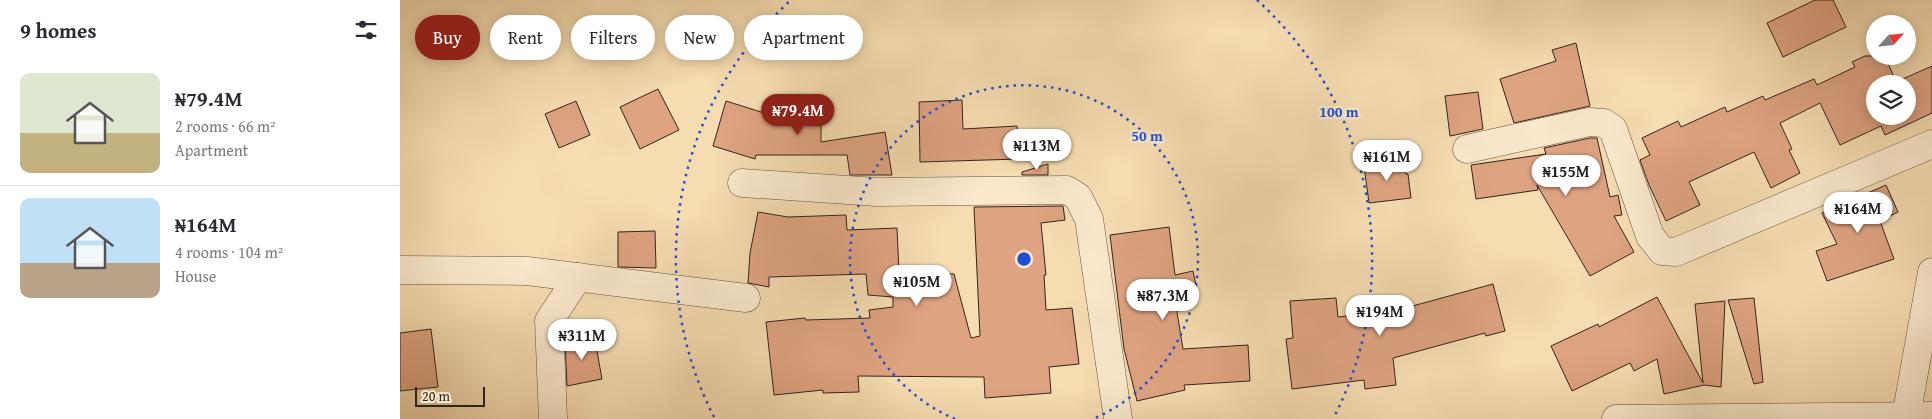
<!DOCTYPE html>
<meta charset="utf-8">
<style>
body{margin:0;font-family:"Gentium Book Plus",serif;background:#f2f2f3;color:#2b2b33;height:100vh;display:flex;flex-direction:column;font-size:19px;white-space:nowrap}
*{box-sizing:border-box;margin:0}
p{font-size:16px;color:#7c7c81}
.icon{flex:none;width:28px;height:28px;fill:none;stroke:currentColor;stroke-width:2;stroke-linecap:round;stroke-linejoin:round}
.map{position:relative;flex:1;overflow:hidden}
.panel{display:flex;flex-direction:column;background:#fff;width:400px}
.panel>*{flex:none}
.banner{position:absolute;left:15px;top:15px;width:475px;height:45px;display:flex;gap:10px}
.needle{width:32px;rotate:63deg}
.controls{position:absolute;left:1466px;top:15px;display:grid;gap:10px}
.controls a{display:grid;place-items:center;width:50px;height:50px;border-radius:50%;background:#fff;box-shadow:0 2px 12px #0003;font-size:25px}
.scale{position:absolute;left:15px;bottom:12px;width:70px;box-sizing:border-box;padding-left:5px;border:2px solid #33241b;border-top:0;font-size:14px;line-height:18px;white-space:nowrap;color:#33241b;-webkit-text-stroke:4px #f9e8cc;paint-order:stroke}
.price{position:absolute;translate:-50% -42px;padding:0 11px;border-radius:18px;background:#fff;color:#222;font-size:16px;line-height:32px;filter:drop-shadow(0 1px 2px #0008)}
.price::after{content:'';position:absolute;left:50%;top:30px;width:15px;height:11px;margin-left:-8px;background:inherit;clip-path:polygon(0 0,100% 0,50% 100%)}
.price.selected{background:#8f2418;color:#fff}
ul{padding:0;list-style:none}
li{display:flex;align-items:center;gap:15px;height:125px;padding:0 20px}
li+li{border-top:1px solid #e1e1e2}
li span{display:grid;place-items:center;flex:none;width:140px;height:100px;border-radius:10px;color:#555}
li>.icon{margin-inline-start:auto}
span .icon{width:60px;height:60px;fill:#fffc;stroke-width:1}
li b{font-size:21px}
h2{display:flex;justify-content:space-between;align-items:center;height:60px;padding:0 20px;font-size:21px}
.pill{padding:0 18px;border-radius:22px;background:#fff;box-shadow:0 2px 12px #0003;font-size:18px;line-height:45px}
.pill.selected{background:#8f2418;color:#fff}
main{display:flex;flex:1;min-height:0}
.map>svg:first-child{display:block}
.building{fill:#dea381;stroke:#33241b;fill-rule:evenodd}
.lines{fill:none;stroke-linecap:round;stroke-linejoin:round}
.minor-casing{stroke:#645240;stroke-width:29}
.minor{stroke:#f9e8cc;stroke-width:28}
.ring{fill:none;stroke:#1d4ed8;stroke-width:2.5;stroke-dasharray:2.5 5}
.centre{fill:#1d4ed8;stroke:#f9e8cc;stroke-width:2.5}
.ring-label{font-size:15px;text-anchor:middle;font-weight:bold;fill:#1d4ed8;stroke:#f9e8cc;stroke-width:5;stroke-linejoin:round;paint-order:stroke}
</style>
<main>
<section class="panel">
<h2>9 homes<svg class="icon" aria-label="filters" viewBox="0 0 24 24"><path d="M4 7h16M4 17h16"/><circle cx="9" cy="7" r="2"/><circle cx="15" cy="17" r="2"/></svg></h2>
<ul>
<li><span style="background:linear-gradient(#dfe7d0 60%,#c2b280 0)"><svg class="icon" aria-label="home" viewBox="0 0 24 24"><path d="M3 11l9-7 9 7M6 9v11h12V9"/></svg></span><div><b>₦79.4M</b><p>2 rooms · 66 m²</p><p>Apartment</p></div></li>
<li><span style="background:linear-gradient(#bfe0f5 65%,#b9a48a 0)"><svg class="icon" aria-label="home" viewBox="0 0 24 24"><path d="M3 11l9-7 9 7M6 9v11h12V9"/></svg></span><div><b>₦164M</b><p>4 rooms · 104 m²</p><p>House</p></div></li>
</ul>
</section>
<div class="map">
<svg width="1532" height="419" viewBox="0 0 1532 419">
<rect width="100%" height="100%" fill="#f6dcb1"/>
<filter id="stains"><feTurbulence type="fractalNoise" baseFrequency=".004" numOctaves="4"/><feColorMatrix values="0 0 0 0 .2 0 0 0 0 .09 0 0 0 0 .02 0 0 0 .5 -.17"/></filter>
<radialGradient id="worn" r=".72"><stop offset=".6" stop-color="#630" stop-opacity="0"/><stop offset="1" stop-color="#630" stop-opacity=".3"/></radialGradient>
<g class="building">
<path d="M1415 0H1433L1446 27 1383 57 1367 23Z"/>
<path d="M1176 43 1190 106 1114 123 1100 79 1156 61 1152 50Z"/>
<path d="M1465 56H1485L1496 82 1532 66V113L1485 135 1481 126 1440 145 1420 103 1380 123 1392 149 1389 150 1400 173 1371 188 1354 152 1289 182 1300 205 1266 221 1249 185 1240 160 1250 155 1242 138 1278 121 1281 127 1325 107 1327 112 1363 96 1365 100 1414 79 1417 85 1455 67 1452 62ZM1475 84H1508V116H1475Z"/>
<path d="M258 89 279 130 240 149 220 107Z"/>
<path d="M1078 92 1083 129 1050 136 1045 96Z"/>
<path d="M380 96H421V142L485 132 492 175H450L447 155H356L355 159 313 146 326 101 380 118Z"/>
<path d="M562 100 563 129 617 126 620 159 520 162 519 102Z"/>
<path d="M176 101 190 135 159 148 145 114Z"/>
<path d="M1190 138H1197L1210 197 1218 195 1222 215 1214 216 1234 252 1190 276 1137 185 1138 190 1076 199 1071 165 1146 154 1144 148Z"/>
<path d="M1003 162 1006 174H1008L1011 198 969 203 964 166Z"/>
<path d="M648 164V175H622V172Z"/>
<path d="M1486 185 1498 212 1480 221 1494 259 1427 281 1416 251 1437 244 1422 213Z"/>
<path d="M663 206 665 220 641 223 646 275H644L646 310 672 308 679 364 649 367 651 393 585 398 584 377 458 376 459 392 423 393V390L374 395 366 322 405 318 406 320 470 318 469 310 493 307V297L468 295 466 274 369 277V287L348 283 350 253 358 212 388 217 446 215 447 230 497 228 499 273 554 274 571 338 580 336 574 207Z"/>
<path d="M769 227 775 275 793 271 797 290 774 294 783 349 848 345 850 381 784 385 785 390 737 401 724 349 710 235Z"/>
<path d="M255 231 256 268 218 267V232Z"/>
<path d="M1093 284 1105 331 1086 336 1085 333 993 358 996 385 965 389 964 380 892 389 886 339 893 338 890 301 936 298 938 317 998 310Z"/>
<path d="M1257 297 1303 383 1295 304 1325 301 1321 387 1304 385 1264 394 1257 359 1234 371 1230 363 1172 391 1151 346 1198 324 1199 327Z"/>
<path d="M1354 298 1363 382 1354 384 1328 300Z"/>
<path d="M31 329 38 387 0 391V333Z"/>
<path d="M194 335 202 379 167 386 165 340Z"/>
</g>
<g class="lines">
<defs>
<g id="minor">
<path d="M1067 149 1189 122 1204 123 1213 129 1250 236 1262 251 1276 252 1532 144"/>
<path d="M342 183 477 192 667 190 678 197 689 219 718 419"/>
<path d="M0 270 127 271 346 298"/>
<path d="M1506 417 1532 272"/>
<path d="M153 419 149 321 178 277"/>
<path d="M1216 419 1532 416"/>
</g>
</defs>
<use href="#minor" class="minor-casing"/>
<use href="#minor" class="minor"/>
</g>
<g class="ring">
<path d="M555 419A174 174 0 1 1 693 419"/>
<path d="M314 417A348 348 0 0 1 391 0M857 0A348 348 0 0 1 934 417"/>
</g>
<circle cx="624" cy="259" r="8" class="centre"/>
<g class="ring-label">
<text x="939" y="117">100 m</text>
<text x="747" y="141">50 m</text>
</g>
<rect width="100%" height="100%" filter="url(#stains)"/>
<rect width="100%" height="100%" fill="url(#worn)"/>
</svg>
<div class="controls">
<a><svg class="needle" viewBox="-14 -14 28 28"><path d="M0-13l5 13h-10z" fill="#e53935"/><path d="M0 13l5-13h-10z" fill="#7c7c81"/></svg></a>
<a><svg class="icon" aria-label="layers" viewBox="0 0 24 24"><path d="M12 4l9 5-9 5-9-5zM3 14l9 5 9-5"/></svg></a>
</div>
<div class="scale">20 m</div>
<b class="price selected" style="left:398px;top:136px">₦79.4M</b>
<b class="price" style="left:637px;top:171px">₦113M</b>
<b class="price" style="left:987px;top:182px">₦161M</b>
<b class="price" style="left:1166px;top:197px">₦155M</b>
<b class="price" style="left:1458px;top:234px">₦164M</b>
<b class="price" style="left:517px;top:307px">₦105M</b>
<b class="price" style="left:763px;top:321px">₦87.3M</b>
<b class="price" style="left:980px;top:337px">₦194M</b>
<b class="price" style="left:182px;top:361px">₦311M</b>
<div class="banner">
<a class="pill selected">Buy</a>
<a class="pill">Rent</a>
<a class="pill">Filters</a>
<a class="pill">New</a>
<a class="pill">Apartment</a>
</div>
</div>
</main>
